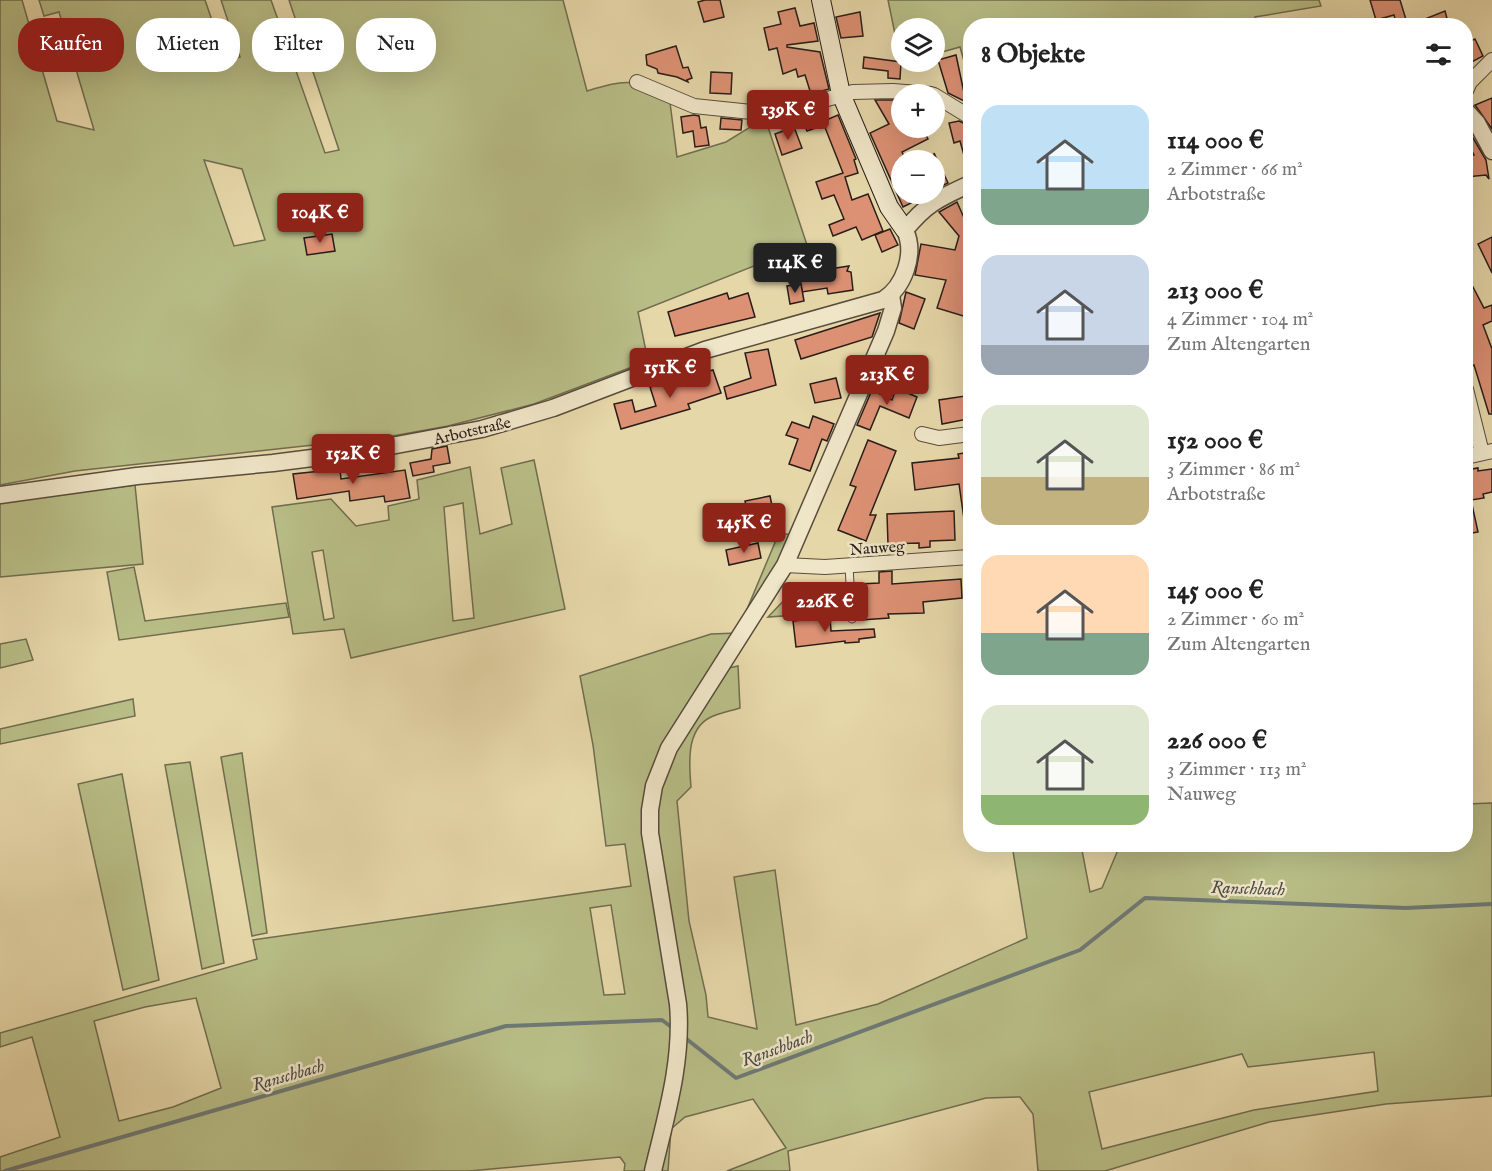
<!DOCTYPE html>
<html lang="de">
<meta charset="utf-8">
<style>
body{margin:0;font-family:"IM FELL English",serif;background:#f2f2f2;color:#222;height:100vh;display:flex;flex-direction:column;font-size:22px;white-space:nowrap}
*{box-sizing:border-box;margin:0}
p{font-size:20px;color:#767676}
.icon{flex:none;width:33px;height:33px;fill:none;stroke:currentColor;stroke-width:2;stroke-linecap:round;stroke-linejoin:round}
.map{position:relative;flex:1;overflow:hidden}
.drawer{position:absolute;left:963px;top:18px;width:510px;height:834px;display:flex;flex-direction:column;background:#fff;border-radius:24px;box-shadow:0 6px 24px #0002}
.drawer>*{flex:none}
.hud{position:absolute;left:18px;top:18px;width:570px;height:54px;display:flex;gap:12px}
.buttons{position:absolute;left:891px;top:18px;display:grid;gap:12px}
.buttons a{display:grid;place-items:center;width:54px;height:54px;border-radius:50%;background:#fff;box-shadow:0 6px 24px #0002;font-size:30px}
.price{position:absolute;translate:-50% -51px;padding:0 14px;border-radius:6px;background:#8f2418;color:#fff;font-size:20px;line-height:39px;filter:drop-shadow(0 2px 3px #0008)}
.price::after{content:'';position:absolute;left:50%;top:36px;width:18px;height:14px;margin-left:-9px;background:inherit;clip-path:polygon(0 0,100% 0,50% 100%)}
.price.on{background:#222;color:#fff}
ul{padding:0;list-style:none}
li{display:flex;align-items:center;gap:18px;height:150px;padding:0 18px}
li span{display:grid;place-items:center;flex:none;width:168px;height:120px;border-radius:18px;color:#555}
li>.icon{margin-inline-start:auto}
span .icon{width:72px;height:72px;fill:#fffc;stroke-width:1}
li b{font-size:26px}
h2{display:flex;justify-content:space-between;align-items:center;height:72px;padding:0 18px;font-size:26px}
.pill{padding:0 21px;border-radius:24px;background:#fff;box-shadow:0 6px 24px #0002;font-size:21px;line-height:54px}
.pill.on{background:#8f2418;color:#fff}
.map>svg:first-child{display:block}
.green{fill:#b8bd86;stroke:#706d50;stroke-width:1.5;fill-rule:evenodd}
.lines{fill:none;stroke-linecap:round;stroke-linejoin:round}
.stream{stroke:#6e7976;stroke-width:4}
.building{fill:#dd9174;stroke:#291d19;stroke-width:1.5}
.service-casing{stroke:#584c3d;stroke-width:9}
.minor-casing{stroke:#584c3d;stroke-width:16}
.tertiary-casing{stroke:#584c3d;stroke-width:19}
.secondary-casing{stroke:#291d19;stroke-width:20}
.service{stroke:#efe5c7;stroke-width:7}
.minor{stroke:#efe5c7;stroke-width:14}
.tertiary{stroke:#efe5c7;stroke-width:16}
.secondary{stroke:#efe5c7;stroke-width:18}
.labels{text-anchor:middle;stroke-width:5;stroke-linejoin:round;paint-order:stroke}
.street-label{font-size:16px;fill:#291d19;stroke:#efe5c7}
.water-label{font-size:18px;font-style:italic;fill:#4c4b48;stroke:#efe5c7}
</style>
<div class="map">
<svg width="1492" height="1171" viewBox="0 0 1492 1171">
<rect width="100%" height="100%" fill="#e6d7a9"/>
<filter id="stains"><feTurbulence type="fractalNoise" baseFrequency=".00333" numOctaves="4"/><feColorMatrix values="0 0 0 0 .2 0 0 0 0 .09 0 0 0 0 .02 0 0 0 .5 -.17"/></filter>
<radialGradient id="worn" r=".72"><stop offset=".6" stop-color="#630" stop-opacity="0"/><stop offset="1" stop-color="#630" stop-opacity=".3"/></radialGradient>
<g class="green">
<path d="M0 0H22L57 121 94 130 59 12 44 16 39 0H205L226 61 240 57 221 0H271L325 153 339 150 289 0H563L587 91C628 79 630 79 669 95L677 157 726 142 765 118 807 245 638 312 648 361 534 404 448 426 387 437 75 471 0 485ZM204 160 242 169 265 240 234 246Z"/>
<path d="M888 0H1319L1321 6 1255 17V25L970 26V82L960 47 935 54 934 28H920L919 26 902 28 901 32 895 34Z"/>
<path d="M534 460 565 609 351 658 344 629 293 634 272 507 331 499 356 526 389 520 388 506 419 499 417 480 470 467 480 534 512 524 501 468ZM463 503 474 618 453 621 444 507ZM323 550 334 618 324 620 312 552Z"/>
<path d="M135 485 143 564 0 577V502Z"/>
<path d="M779 533 793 535 744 622 745 614Z"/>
<path d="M134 567 145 621 286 603 289 617 119 640 107 572Z"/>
<path d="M841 584 839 612 768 617 792 592Z"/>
<path d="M737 633 720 670 738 666 740 708C731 711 718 713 709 718 686 731 689 764 691 787L677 801 689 921 706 995 708 1017 757 1029 734 877 775 870 796 1025 878 1004 1027 938 1012 845H1081L1090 892 1102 888 1120 845 1466 844V804L1492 803V1096L1386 1104 1269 1122 1105 1171H1038L1033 1114 1020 1097 986 1098 788 1151 790 1171H727L786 1148 753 1099 685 1117 671 1129 668 1171H624L625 1164 620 1157 469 1171H0V1157L60 1137 32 1037 0 1047V1033L257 959 253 940 631 886 625 844 606 846 593 745 580 676 711 634ZM611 905 625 994 604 995 590 908ZM196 998 221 1088 173 1107 119 1121 94 1021 145 1007ZM1374 1052 1378 1091 1254 1110 1102 1149 1089 1092 1242 1054 1248 1067Z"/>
<path d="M26 639 33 660 0 668V644Z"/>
<path d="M133 699 135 716 0 744V729Z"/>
<path d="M242 753 267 933 252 936 221 757Z"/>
<path d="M190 762 224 963 202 969 165 765Z"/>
<path d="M122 774 159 980 123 990 78 784Z"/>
</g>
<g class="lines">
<g class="stream">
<path d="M684 1037 736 1078 1080 950 1145 898 1406 908 1492 904"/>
<path d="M5 1171 506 1026 662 1020 674 1029"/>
</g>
</g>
<g class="building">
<path d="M705 0H720L724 17 704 22 698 2Z"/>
<path d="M1370 0H1400L1408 26H1397L1394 15 1376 20Z"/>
<path d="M795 8 800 26 814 23 818 41 787 45V47L820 52 829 89 811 94 805 75 798 77 796 69 783 74 777 48 769 50 764 28 781 24 778 12Z"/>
<path d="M1445 11 1449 26H1410V25Z"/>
<path d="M860 12 863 36 841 38 836 17Z"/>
<path d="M1475 39 1483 56 1466 65V43Z"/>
<path d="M676 46 683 68 688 67 692 78 687 80 688 82 677 77 658 73 657 69 647 65 646 55Z"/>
<path d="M956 55 966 102 948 93 938 60Z"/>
<path d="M864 57 901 62 900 79 888 78V71L863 68Z"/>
<path d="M711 72 732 73 731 94 710 93Z"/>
<path d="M1492 98V129L1475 105Z"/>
<path d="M875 100H896L902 109V128H922L928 139 902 152 906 160H902V194H929L903 207 870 133 889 124Z"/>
<path d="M820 110 824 121 838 115 856 159 854 160 858 173 845 177 852 200 868 194 883 231 862 240 856 227 833 236 829 225 844 219 834 195 822 199 816 182 843 173 824 125 807 131 801 116Z"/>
<path d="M694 115 699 116 701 128 706 127 709 145 695 147 693 131 683 133 681 117Z"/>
<path d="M721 118 742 120 741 130 720 129Z"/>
<path d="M959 121 970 126V166H967L960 141 954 143 949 123Z"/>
<path d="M1466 126 1486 160 1489 179 1486 175 1466 177V156L1474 155 1466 140Z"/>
<path d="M794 127 802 148 782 155 775 134Z"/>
<path d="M934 153 948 183 934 190Z"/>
<path d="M957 202 965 220 970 219V318L937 308 946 280 915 275 921 244 955 250 959 236 939 212Z"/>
<path d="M890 229 898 245 882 252 875 235Z"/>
<path d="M332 234 335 251 307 255 304 238Z"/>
<path d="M1492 237V273L1478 244Z"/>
<path d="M816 265 817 271 849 266 847 271 851 272 853 290 828 294 827 288 802 292 797 267Z"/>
<path d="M801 284 804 301 790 304 787 286Z"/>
<path d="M1473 287 1484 308 1492 305V321L1483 325 1492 349V414H1489L1474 365 1472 366 1466 349V291Z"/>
<path d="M906 292 925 299 914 329 899 323Z"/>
<path d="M727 293 729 299 748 293 755 317 675 336 668 312Z"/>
<path d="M880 313 872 337 801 359 795 340Z"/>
<path d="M768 349 776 385 727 399 724 387 751 378 745 353Z"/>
<path d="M713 370 721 393 688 404 690 409 621 429 614 404 632 400 635 412 656 406 650 387Z"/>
<path d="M836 378 841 398 815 403 810 384Z"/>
<path d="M896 388 917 397 909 418 880 406 870 430 857 425 872 390 892 400Z"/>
<path d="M965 396 968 419 942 424 939 400Z"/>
<path d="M813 416 834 424 827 441 822 439 810 471 789 464 798 439 786 435 792 422 809 428Z"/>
<path d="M868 440 896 451 870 515H876L866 541 838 530 856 487 850 485Z"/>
<path d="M447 446 450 463 433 466 434 472 413 476 410 463 431 459 432 449Z"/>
<path d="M970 452V519H964L959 484 915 490 912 463 959 458 958 454Z"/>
<path d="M1478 468V471L1492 469V492L1483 494 1484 498 1471 500 1478 532 1466 534V470Z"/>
<path d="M340 469 341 479 405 470 410 498 385 502 384 496 350 501 349 491 297 499 293 474Z"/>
<path d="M770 496 776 525 751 530 745 501Z"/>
<path d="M954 511 955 540 930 541V547L919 548V543L888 544 887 514Z"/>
<path d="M758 543 761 558 729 565 726 550Z"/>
<path d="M892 571V584L961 579 962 598 923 602 924 613 888 614 889 618 861 620 859 584 879 583V572Z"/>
<path d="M830 617 831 631 874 629 875 637 859 639V642L845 643V641L796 647 793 621Z"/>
</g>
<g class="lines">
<defs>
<path id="service" d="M849 566 852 619"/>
<g id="minor">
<path d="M637 82 694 106 761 113 787 110 853 92 893 91 931 94"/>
<path d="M1466 91 1470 82 1492 60"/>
<path d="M934 95 970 117"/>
<path d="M1466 389 1482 453"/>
<path d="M922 434 939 438 970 434"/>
<path d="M1466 457 1492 451"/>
<path d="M785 565 825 567 970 557"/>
</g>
<g id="tertiary">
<path d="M1466 111 1477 123 1492 151"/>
<path d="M0 495 137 476 273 463 359 452 482 429 553 408 705 350 883 300C904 287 916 254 905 230 927 203 940 198 970 184"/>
<path d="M653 1171C666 1116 683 1061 678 1004L650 833V810L654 786 669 748 785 565 886 331 893 308 891 295"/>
</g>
<path id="secondary" d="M821 0 841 94 889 207 905 230"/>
</defs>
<use href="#service" class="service-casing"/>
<use href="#minor" class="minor-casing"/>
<use href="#tertiary" class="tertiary-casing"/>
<use href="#secondary" class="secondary-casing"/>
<use href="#service" class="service"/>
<use href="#minor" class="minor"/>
<use href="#tertiary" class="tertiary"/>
<use href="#secondary" class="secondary"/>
</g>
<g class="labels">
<g class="street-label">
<text transform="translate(472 430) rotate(-13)" y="6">Arbotstraße</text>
<text transform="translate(877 547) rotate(-4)" y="6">Nauweg</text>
</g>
<g class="water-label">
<text transform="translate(1248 888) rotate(2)" y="6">Ranschbach</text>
<text transform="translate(777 1048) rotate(-20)" y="6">Ranschbach</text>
<text transform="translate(288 1075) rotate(-16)" y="6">Ranschbach</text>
</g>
</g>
<rect width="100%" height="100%" filter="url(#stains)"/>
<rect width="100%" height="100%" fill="url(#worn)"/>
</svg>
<div class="buttons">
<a><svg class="icon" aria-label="layers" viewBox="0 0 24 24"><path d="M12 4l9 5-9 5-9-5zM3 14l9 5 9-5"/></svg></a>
<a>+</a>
<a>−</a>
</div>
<b class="price" style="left:788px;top:141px">139K €</b>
<b class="price" style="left:320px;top:244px">104K €</b>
<b class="price on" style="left:795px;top:294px">114K €</b>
<b class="price" style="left:670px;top:399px">151K €</b>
<b class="price" style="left:887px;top:406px">213K €</b>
<b class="price" style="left:353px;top:485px">152K €</b>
<b class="price" style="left:744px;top:554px">145K €</b>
<b class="price" style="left:825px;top:633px">226K €</b>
<div class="hud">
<a class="pill on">Kaufen</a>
<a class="pill">Mieten</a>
<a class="pill">Filter</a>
<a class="pill">Neu</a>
</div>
<section class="drawer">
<h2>8 Objekte<svg class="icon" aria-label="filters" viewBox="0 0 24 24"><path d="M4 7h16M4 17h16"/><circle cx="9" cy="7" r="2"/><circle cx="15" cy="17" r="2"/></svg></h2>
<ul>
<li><span style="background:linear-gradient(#bfe0f5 70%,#7fa58c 0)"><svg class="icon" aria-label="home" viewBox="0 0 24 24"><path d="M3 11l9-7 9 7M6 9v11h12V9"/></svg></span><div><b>114 000 €</b><p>2 Zimmer · 66 m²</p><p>Arbotstraße</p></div></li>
<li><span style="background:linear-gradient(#c9d6e8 75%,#9aa5b1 0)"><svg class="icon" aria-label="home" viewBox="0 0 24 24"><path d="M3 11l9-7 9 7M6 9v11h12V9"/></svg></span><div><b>213 000 €</b><p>4 Zimmer · 104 m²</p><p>Zum Altengarten</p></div></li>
<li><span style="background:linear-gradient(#dfe7d0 60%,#c2b280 0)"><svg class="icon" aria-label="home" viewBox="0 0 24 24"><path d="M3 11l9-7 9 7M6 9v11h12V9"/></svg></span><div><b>152 000 €</b><p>3 Zimmer · 86 m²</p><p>Arbotstraße</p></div></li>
<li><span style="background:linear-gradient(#ffd9b3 65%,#7fa58c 0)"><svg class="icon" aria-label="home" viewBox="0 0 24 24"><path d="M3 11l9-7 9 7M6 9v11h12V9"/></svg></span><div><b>145 000 €</b><p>2 Zimmer · 60 m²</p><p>Zum Altengarten</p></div></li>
<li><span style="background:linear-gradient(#dfe7d0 75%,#8fb573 0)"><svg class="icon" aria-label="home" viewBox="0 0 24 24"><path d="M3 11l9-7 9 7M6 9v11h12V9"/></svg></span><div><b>226 000 €</b><p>3 Zimmer · 113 m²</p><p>Nauweg</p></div></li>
</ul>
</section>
</div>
